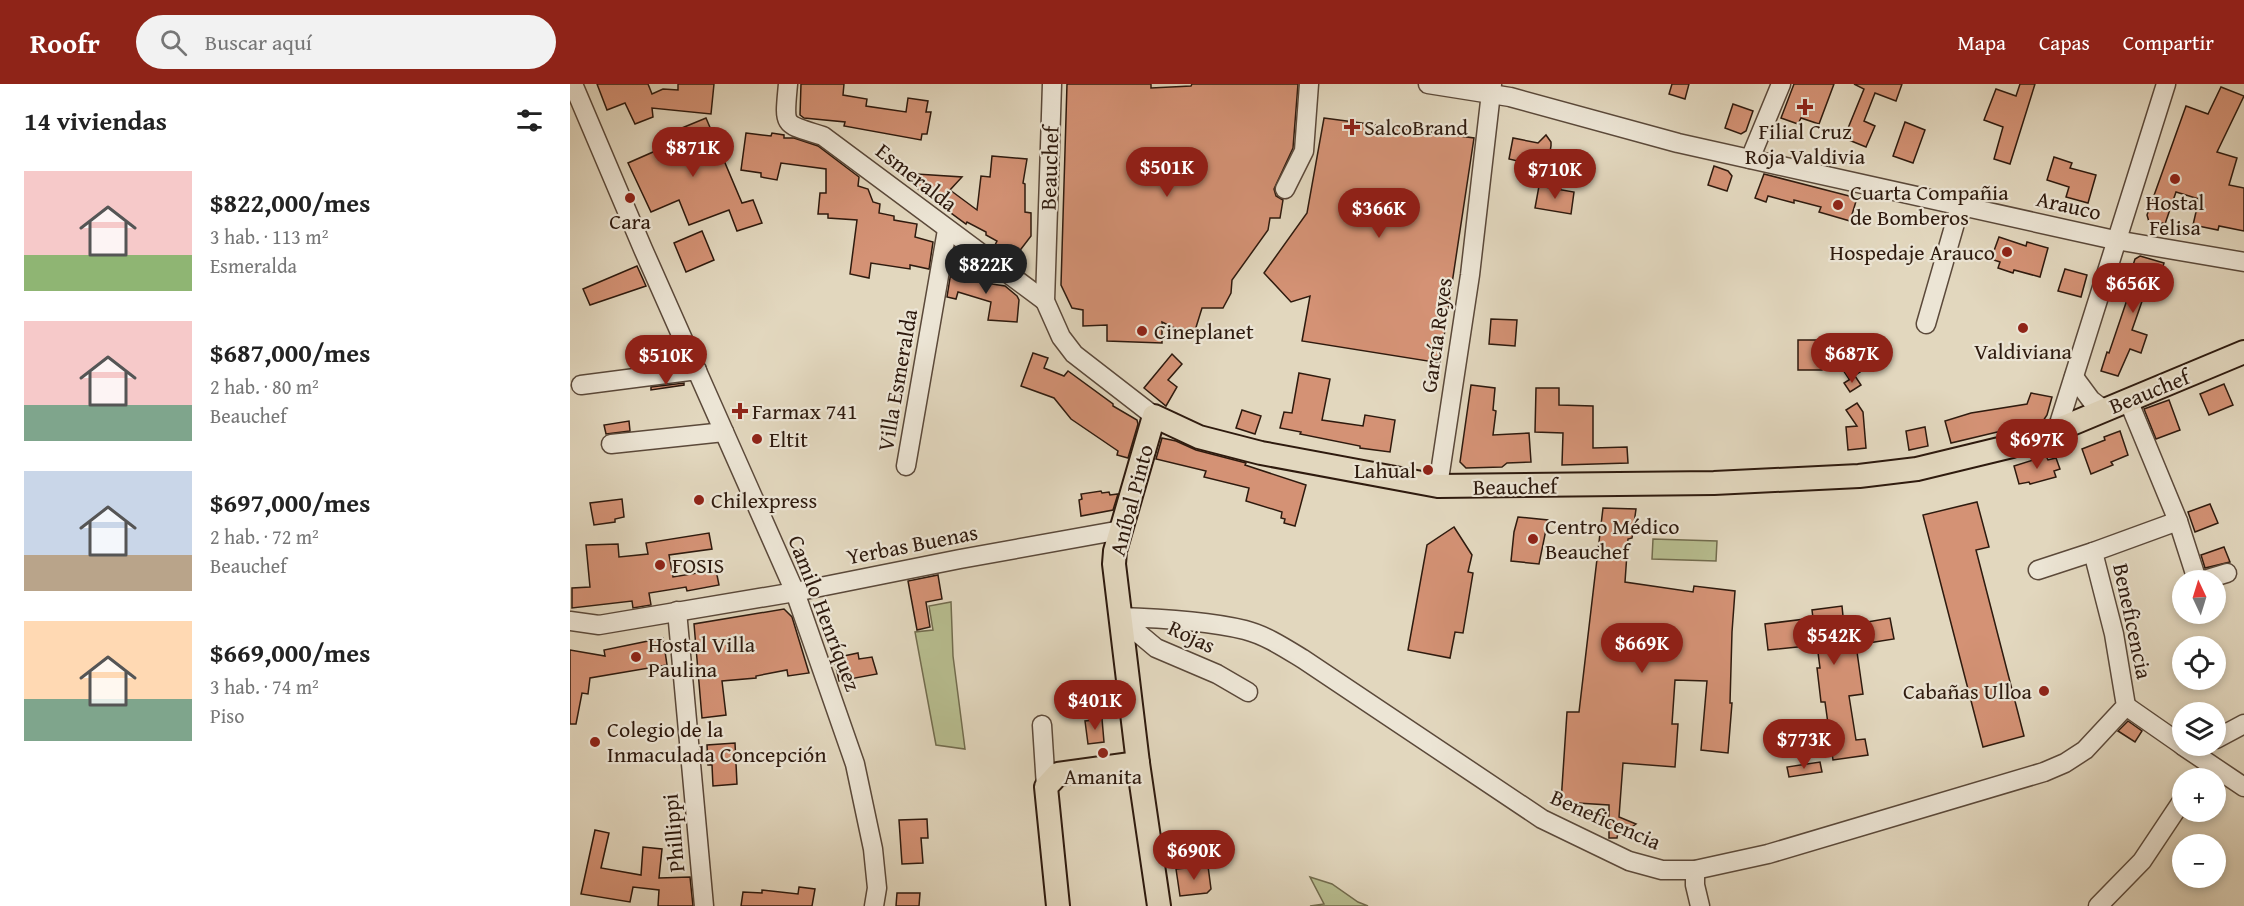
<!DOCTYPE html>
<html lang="es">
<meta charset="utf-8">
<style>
body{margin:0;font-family:"Gentium Book Plus",serif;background:#f2f2f2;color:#222;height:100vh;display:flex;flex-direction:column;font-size:22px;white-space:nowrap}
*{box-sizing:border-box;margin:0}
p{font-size:20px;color:#767676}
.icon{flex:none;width:33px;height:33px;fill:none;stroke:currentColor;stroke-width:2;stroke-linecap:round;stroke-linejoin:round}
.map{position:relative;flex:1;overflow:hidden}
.panel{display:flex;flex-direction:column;background:#fff;width:570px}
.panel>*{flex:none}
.needle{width:39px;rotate:356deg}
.fabs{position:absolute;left:1602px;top:486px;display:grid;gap:12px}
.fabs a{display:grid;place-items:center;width:54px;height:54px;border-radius:50%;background:#fff;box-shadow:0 3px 9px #0003;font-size:30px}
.price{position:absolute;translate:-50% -51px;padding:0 14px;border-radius:21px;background:#8f2418;color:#fff;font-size:20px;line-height:39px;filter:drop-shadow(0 2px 3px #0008)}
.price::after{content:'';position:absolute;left:50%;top:36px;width:18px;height:14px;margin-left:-9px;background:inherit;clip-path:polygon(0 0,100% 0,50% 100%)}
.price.selected{background:#222;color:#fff}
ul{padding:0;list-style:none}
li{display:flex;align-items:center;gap:18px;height:150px;padding:0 24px}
li span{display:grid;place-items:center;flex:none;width:168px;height:120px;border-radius:0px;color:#555}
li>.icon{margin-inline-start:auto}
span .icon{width:72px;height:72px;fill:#fffc;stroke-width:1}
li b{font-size:26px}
h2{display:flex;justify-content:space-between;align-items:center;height:72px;padding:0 24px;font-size:26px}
header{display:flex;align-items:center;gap:36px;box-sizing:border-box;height:84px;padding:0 30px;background:#8f2418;color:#fff}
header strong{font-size:28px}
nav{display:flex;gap:33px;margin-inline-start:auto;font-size:21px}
.search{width:420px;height:54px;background:#f2f2f2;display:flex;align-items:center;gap:15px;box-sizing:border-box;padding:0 21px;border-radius:33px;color:#767676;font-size:22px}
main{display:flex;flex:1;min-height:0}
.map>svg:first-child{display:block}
.green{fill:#b7bd8f;stroke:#726c4e;stroke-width:1.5}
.building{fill:#d49275;stroke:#2e1a0e;stroke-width:1.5}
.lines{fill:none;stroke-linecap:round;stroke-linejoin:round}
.minor-casing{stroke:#5b493a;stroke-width:21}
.major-casing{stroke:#2e1a0e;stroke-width:26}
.minor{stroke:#ece5d5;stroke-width:18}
.major{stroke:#e2d7be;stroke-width:22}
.poi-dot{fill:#8f2418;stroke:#ece5d5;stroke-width:2}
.labels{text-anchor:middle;stroke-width:4.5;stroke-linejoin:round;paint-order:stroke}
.poi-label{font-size:22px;fill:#2e1a0e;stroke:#ece5d5;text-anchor:start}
.street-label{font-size:22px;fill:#2e1a0e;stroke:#ece5d5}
</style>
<header>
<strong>Roofr</strong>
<div class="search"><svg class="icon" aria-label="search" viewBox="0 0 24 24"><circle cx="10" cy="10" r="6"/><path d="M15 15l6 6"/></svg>Buscar aquí</div>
<nav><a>Mapa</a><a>Capas</a><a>Compartir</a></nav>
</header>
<main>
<section class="panel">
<h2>14 viviendas<svg class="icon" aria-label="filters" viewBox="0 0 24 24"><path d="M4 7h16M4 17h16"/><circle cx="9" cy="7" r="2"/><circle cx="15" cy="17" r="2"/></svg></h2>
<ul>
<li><span style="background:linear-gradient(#f6c9c9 70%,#8fb573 0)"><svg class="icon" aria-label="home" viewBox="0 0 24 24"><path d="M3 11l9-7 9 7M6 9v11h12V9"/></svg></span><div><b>$822,000/mes</b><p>3 hab. · 113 m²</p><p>Esmeralda</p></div></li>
<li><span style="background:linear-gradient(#f6c9c9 70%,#7fa58c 0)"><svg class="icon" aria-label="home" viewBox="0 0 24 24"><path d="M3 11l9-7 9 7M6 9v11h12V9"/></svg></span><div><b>$687,000/mes</b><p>2 hab. · 80 m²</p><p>Beauchef</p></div></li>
<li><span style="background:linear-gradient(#c9d6e8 70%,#b9a48a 0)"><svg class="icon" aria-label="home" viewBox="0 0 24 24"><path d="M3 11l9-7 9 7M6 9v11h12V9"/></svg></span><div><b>$697,000/mes</b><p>2 hab. · 72 m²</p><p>Beauchef</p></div></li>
<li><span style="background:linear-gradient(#ffd9b3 65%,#7fa58c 0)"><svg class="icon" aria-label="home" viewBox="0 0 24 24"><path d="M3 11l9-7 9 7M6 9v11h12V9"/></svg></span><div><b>$669,000/mes</b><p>3 hab. · 74 m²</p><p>Piso</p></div></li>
</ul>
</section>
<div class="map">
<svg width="1674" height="822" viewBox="0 0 1674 822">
<rect width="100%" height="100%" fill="#e2d7be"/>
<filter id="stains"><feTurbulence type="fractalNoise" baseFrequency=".00333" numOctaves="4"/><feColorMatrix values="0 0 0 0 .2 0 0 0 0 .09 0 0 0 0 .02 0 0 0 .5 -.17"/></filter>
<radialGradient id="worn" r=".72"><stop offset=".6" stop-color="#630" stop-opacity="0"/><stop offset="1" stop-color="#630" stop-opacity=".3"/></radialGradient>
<g class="green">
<path d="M1083 455 1147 457 1146 477 1082 475Z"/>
<path d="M381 518 383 572 395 665 366 661 345 548 363 546 359 522Z"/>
<path d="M740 793 762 800 788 818 798 822H740L754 820Z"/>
</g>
<g class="building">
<path d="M27 0H78L82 10 93 5 108 6V0H144L141 30 82 24 83 33 65 40 55 19 37 26Z"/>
<path d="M231 0H274L273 11 297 15 296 22 336 28 338 14 358 17 356 28H361L357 50H352L351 56 274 42 275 38 234 34 230 31Z"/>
<path d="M497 0H581V4L621 2 622 0H728L723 64 704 105 706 112 713 116 710 134H700L698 146 662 196 661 209 653 224H632L623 253 592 238V259L537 257V241L513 242V226L502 224 491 201Z"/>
<path d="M1102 0H1119L1115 15 1099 10Z"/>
<path d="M1224 0H1264L1249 40 1231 34 1228 40 1211 34Z"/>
<path d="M1284 0H1332L1326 17 1305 9 1294 37 1305 42 1296 63 1274 54 1294 5Z"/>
<path d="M1450 0H1465L1440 80 1424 75 1433 43 1414 36 1426 5 1446 12Z"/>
<path d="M1651 3 1674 12 1647 68 1667 74 1659 101 1674 104V147L1649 142 1648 146 1623 141 1629 115 1606 108 1595 140 1592 139 1591 142 1579 138 1577 131 1616 22 1638 30Z"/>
<path d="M1163 20 1183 27 1176 47 1171 50 1155 44Z"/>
<path d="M136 34 172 119 183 116 192 139 167 147 159 126 119 141 109 116 81 128 58 79 99 61 95 51Z"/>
<path d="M754 34 904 54 870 279 732 257 740 212 721 218 694 189 737 129Z"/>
<path d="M1335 38 1355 46 1343 79 1323 72Z"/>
<path d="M176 49 201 52 202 49 214 51V54H224L248 62 289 93 288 102 298 105 303 118 310 120 309 129 324 132V136L347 140 345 153 363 158 359 185 340 181V185L301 179 299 194 280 190 287 136 258 134V130H248L250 109H256V85L211 79 207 96 191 93V89L171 86Z"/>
<path d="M976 51 981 58V62L977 84 939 75 943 54 968 59Z"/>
<path d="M422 72 457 75 453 99 455 100V128L461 129V152L448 169 437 162 433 167 425 161 427 157 416 151V148L397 138 396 140 347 104V90L392 93 380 106 407 126 411 92 420 93Z"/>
<path d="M1484 73 1502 79 1500 84 1526 91 1518 119 1496 113 1499 103 1477 96Z"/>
<path d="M1144 82 1158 87 1162 92 1157 107 1138 101Z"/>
<path d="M1194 90 1287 114 1280 137 1249 128 1251 123 1224 116V119L1198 112 1196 118 1185 114Z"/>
<path d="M969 102 1004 108 1001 130 965 124Z"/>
<path d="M132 147 144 176 116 188 104 159Z"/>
<path d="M1429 153 1456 162 1457 158 1478 164 1470 193 1444 186 1443 189 1428 184 1430 178 1421 175Z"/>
<path d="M1570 172 1594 179 1585 208 1576 206 1562 246 1577 251 1571 269 1560 265 1548 292 1531 287 1537 268 1539 269 1562 201 1557 200 1565 175Z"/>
<path d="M67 182 76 202 20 221 13 205Z"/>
<path d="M396 184 417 191 415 199 435 202 447 212 449 216 447 238 418 236 421 218 388 208 386 215 377 213 381 188 394 192Z"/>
<path d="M1495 185 1517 191 1511 213 1488 207Z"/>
<path d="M921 235 947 236 945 262 919 260Z"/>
<rect x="1228" y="256" width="24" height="30"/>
<path d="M463 269 478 274 474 284 494 292 498 287 543 320V322L567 336 568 340 558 374 547 371 548 367 501 335 484 314 451 302Z"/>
<path d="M602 270 612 280 598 296 607 303 596 322 574 304Z"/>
<path d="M1284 279 1290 288 1279 295 1273 286Z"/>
<path d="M729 289 760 295 752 336 793 342 795 331 825 336 820 368 790 364V362L730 350 731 348 710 344 714 328 722 329Z"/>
<path d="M1285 292 1291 301 1280 308 1274 299Z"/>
<path d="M114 299V301L81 306V303Z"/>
<path d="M1654 300 1663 321 1639 331 1630 310Z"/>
<path d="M901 301 925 304 923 326 926 327 923 351 959 349 961 378 937 379 932 383 896 384 890 378Z"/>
<path d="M966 304H989V321L1023 322V364L1057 363 1058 379 992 381 993 349 965 348Z"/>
<path d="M1461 309 1482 313 1477 331 1473 337 1381 359 1375 337 1401 329 1457 320Z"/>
<path d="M1599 316 1610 346 1586 355 1574 325Z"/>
<path d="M1287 319 1293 328 1296 364 1278 366 1276 343 1287 342 1276 326Z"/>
<path d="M672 326 691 332 685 350 666 344Z"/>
<path d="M59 337 60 347 36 350 34 341Z"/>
<path d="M1355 343 1358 362 1339 366 1336 347Z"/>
<path d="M1550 347 1558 371 1541 378 1543 381 1521 390 1512 365 1535 356 1534 353Z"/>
<path d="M592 354 606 357 626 366 676 379 675 381 736 401 725 442 714 439 715 435 711 434 712 428 676 417 679 404 634 393 636 387 586 375Z"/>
<path d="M1476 372 1478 376 1486 374 1490 385 1484 387 1486 393 1460 400 1459 398 1449 400 1444 382Z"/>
<path d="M531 407 532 409 539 408 540 411 548 410 543 426 511 432 509 416 512 415 511 410Z"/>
<path d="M52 415 54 433 45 435V438L24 441 20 419Z"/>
<path d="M1407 418 1419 463 1406 466 1454 652 1413 663 1353 431Z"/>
<path d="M1640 420 1648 439 1625 448 1618 428Z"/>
<path d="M1033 424 1066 425 1062 454 1058 455 1055 498 1123 508 1124 502 1165 507 1162 548 1160 619H1162L1158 669 1131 666 1137 597 1105 596 1102 640H1108L1105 683 1053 679 1049 733 1066 740 1052 750 1048 748 1047 754H1039V721L991 718 997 628H1009Z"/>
<path d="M948 433 978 436 969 480 941 477 944 448Z"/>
<path d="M884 443 902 471 898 488 903 489 893 549 885 548 880 574 838 566 857 461Z"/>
<path d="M139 449 142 465 99 471 103 493 146 486 149 501 117 507 116 503 79 509 81 521 63 524 62 517 2 524V504L20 503 16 461 48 460 49 473 78 470 76 459Z"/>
<path d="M1654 463 1660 478 1635 484 1631 471Z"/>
<path d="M368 491 372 515 356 518 360 543 347 546 338 497Z"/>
<path d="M1272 522 1274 542 1320 534 1324 555 1286 561 1293 610 1279 612 1286 656 1295 655 1298 671 1263 676 1255 618H1251L1247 584H1250L1247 561 1198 566 1195 540 1243 534 1242 526Z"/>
<path d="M214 525 222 533 239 589 218 592 217 586 186 592V594L152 597 156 631 132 634 124 540Z"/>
<path d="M93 554 97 581 20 594 18 610 12 609 6 640H0V566L35 572 34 566Z"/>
<path d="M288 569 289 575 302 573 307 590 269 597 264 574Z"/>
<path d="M532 635 534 658 518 660 515 637Z"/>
<path d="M1558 637 1572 647 1565 658 1548 647Z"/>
<path d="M165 659 167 700 143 702 142 681H138L137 661Z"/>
<path d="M1250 678 1252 688 1219 693 1217 683Z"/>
<path d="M357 735 358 754H351L353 779 332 780 329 736Z"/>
<path d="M25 746 39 749 31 784 71 791 73 763 92 765 89 794 120 793 123 822H88L89 806 63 803 60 818 11 810Z"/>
<path d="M638 782 641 805 637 809 610 812 606 785Z"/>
<path d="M229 803 245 805 242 822H171L173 808 192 809V806L228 810Z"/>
<path d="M327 809H350L349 822H326Z"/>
</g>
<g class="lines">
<defs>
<g id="minor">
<path d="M3 0 73 165 225 508 285 680 303 765 307 804 304 822"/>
<path d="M218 0C214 44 212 39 253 52L475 217"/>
<path d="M482 0 475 217 491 253 504 270 584 332"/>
<path d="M858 0 940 13 1108 59 1540 155 1674 178"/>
<path d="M1180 75 1211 0"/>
<path d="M715 105 734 67 739 0"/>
<path d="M1356 240 1390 122"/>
<path d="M1504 293 1521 316 1534 326"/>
<path d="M11 301 127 286"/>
<path d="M1487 346 1596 0"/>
<path d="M41 360 154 348"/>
<path d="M336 382 377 146"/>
<path d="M868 402 900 191 922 0"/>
<path d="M1608 437 1627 496"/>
<path d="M1468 486 1523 468"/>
<path d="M1634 496 1657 489"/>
<path d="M107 527 134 822"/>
<path d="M549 533C587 534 638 537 675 546 695 551 715 564 733 575L972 735 1059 777 1092 786H1125L1198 770 1474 688 1495 679 1515 666 1556 622 1544 550 1523 468 1608 437 1558 316"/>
<path d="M549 533 586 564 647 590 678 608"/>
<path d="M0 537 29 541 225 508 390 475 551 446"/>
<path d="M1556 622 1612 661"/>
<path d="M472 641 476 703"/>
<path d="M1646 655 1674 640"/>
<path d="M1613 662 1674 703"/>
<path d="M1125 786V801L1130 822"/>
<path d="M1528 822 1572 777 1612 717"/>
</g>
<g id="major">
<path d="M488 822 476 703 488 690 568 679"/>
<path d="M589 822 568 679 544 480 545 467 584 332 629 353 691 369 868 402 1144 399 1289 392 1347 385 1442 362 1487 346 1674 268"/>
</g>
</defs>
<use href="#minor" class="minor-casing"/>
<use href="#major" class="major-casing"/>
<use href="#minor" class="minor"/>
<use href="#major" class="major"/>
</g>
<g class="poi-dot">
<path d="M1232 14h6v6h6v6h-6v6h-6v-6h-6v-6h6z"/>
<path d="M779 34h6v6h6v6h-6v6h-6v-6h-6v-6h6z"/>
<circle cx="1605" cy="95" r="6"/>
<circle cx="60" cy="114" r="6"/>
<circle cx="1268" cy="121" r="6"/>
<circle cx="1437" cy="168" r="6"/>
<circle cx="1453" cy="244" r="6"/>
<circle cx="572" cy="247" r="6"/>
<path d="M167 318h6v6h6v6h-6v6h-6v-6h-6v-6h6z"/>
<circle cx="187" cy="355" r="6"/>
<circle cx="858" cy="386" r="6"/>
<circle cx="129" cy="416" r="6"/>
<circle cx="963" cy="455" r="6"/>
<circle cx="90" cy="481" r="6"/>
<circle cx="66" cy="573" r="6"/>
<circle cx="1474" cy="607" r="6"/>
<circle cx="25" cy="658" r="6"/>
<circle cx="533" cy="669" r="6"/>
</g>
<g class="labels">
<g class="poi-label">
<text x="794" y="51">SalcoBrand</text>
<text x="1235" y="55" text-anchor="middle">Filial Cruz<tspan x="1235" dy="25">Roja Valdivia</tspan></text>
<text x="1280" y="116">Cuarta Compañia<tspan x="1280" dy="25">de Bomberos</tspan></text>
<text x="1605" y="126" text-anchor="middle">Hostal<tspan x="1605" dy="25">Felisa</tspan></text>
<text x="60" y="145" text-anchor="middle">Cara</text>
<text x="1425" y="176" text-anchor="end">Hospedaje Arauco</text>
<text x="584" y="255">Cineplanet</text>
<text x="1453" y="275" text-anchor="middle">Valdiviana</text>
<text x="182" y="335">Farmax 741</text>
<text x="199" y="363">Eltit</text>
<text x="846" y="394" text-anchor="end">Lahual</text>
<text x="141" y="424">Chilexpress</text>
<text x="975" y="450">Centro Médico<tspan x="975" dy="25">Beauchef</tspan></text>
<text x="102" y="489">FOSIS</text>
<text x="78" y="568">Hostal Villa<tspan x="78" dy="25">Paulina</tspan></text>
<text x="1462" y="615" text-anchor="end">Cabañas Ulloa</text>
<text x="37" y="653">Colegio de la<tspan x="37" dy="25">Inmaculada Concepción</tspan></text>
<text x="533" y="700" text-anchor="middle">Amanita</text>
</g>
<g class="street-label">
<text transform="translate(479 84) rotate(-88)" y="8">Beauchef</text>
<text transform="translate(347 93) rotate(38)" y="8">Esmeralda</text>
<text transform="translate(1499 121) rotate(13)" y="8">Arauco</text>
<text transform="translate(866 251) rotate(-82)" y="8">García Reyes</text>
<text transform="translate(327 296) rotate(-80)" y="8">Villa Esmeralda</text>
<text transform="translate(1579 307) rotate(-22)" y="8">Beauchef</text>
<text transform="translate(945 402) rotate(-1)" y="8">Beauchef</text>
<text transform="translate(561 416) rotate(-75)" y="8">Aníbal Pinto</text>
<text transform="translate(342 460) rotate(-11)" y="8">Yerbas Buenas</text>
<text transform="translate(255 529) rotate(69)" y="8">Camilo Henríquez</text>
<text transform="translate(1563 537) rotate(78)" y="8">Beneficencia</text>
<text transform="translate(622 552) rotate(25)" y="8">Rojas</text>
<text transform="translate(1036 735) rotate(24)" y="8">Beneficencia</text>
<text transform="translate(103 749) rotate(-95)" y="8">Phillippi</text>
</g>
</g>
<rect width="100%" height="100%" filter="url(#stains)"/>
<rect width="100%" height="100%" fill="url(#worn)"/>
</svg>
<div class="fabs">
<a><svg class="needle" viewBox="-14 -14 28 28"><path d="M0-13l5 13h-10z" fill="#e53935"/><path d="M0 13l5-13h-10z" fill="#767676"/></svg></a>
<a><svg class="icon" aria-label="locate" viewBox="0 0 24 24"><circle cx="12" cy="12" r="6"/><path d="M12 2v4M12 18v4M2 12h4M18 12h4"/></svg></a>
<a><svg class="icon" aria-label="layers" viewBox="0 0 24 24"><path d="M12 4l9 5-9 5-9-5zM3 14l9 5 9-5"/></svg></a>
<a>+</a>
<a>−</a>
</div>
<b class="price" style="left:123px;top:94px">$871K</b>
<b class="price" style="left:597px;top:114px">$501K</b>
<b class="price" style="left:985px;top:116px">$710K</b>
<b class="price" style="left:809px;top:155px">$366K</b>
<b class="price selected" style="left:416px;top:211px">$822K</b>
<b class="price" style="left:1563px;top:230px">$656K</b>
<b class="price" style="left:1282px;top:300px">$687K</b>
<b class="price" style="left:96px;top:302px">$510K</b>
<b class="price" style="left:1467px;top:386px">$697K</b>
<b class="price" style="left:1264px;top:582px">$542K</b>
<b class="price" style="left:1072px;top:590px">$669K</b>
<b class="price" style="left:525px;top:647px">$401K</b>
<b class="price" style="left:1234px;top:686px">$773K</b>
<b class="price" style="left:624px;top:797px">$690K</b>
</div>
</main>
